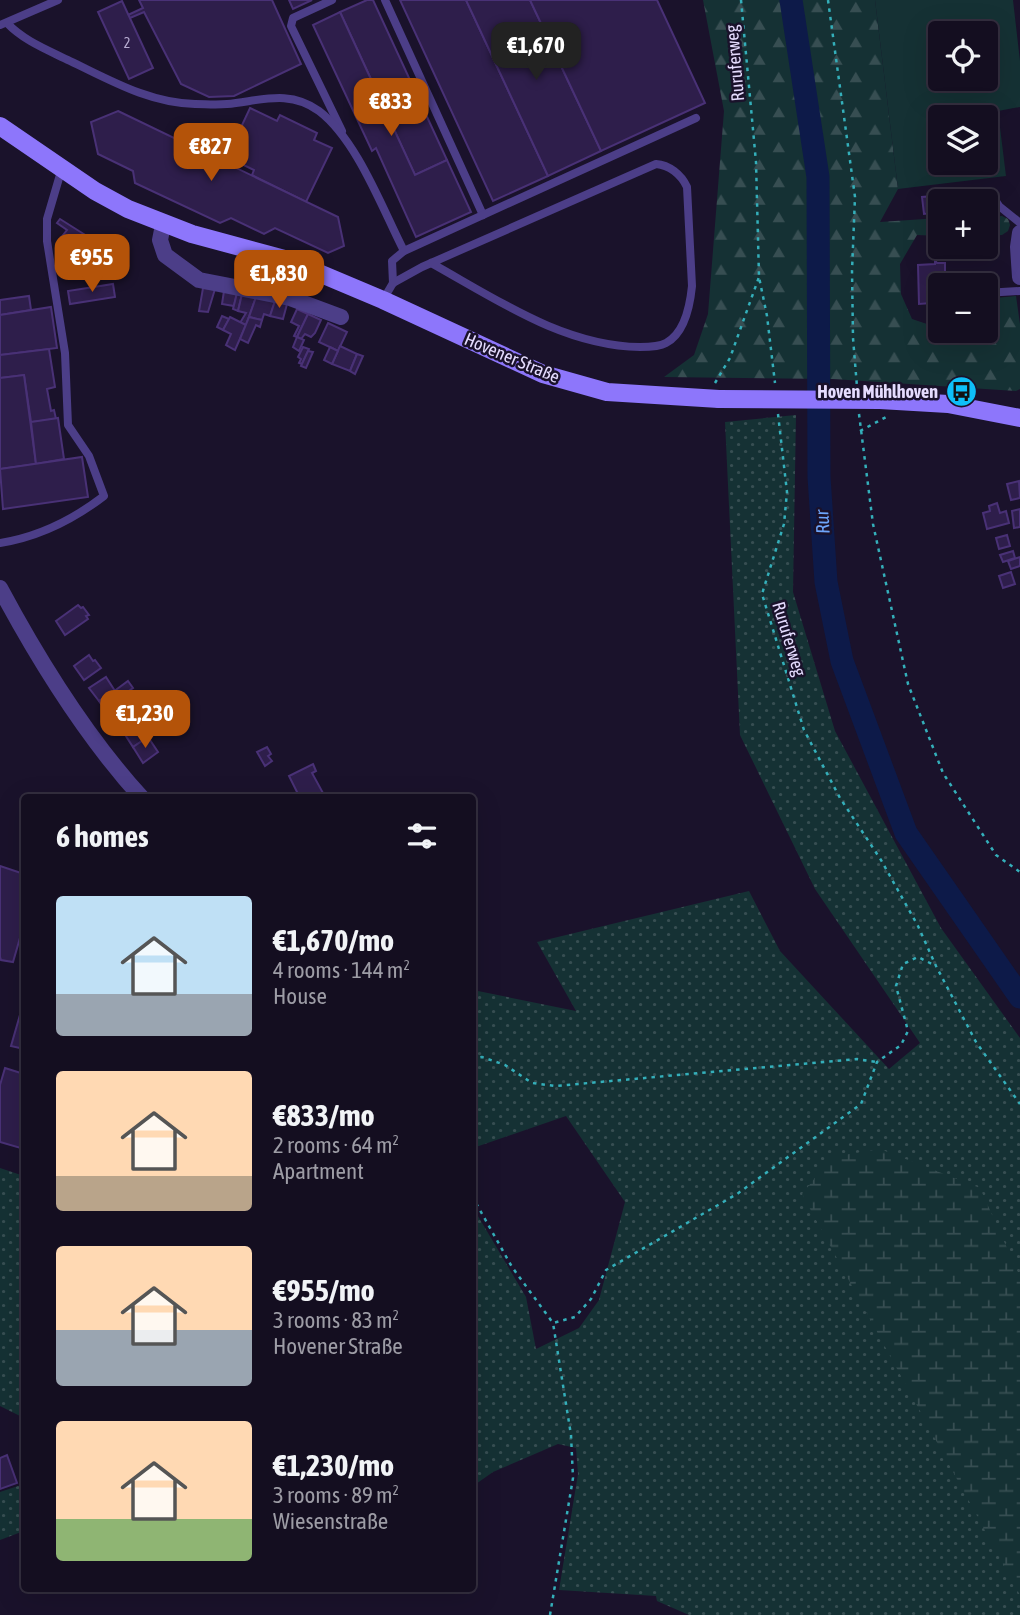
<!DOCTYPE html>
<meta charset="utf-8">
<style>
body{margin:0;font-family:"Asap Condensed",sans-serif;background:#1d1729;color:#f1f3f6;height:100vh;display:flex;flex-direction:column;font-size:26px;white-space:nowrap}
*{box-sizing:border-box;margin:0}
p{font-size:23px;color:#9d9ca5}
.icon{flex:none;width:38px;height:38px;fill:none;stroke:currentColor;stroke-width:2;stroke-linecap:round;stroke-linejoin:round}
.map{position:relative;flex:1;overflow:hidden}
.drawer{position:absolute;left:21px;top:794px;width:455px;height:798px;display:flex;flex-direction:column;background:#140e20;border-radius:7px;box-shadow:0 7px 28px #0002,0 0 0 2px #332e3e}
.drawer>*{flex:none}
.controls{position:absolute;left:928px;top:21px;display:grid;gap:14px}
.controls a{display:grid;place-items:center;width:70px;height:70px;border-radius:7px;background:#140e20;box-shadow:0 7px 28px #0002,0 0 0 2px #332e3e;font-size:35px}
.price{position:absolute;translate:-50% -60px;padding:0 16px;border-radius:14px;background:#b45309;color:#fff;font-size:23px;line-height:46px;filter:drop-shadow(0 2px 4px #0008)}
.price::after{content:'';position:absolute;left:50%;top:42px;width:21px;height:16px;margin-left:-10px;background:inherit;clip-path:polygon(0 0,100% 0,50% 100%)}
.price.selected{background:#222;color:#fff}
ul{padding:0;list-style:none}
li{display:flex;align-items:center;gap:21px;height:175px;padding:0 35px}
li span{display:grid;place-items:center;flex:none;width:196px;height:140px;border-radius:7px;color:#555}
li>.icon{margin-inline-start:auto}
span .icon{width:84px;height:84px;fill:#fffc;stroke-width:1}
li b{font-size:30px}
h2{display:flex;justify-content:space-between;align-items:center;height:84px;padding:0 35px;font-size:30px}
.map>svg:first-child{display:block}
.grass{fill:url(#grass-dots)}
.forest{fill:url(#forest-firs)}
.wetland{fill:url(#wetland-marsh)}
.garden{fill:#153134;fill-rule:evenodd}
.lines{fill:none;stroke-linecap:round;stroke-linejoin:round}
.river{stroke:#0d1a49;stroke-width:23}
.building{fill:#2e1e4b;stroke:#493176;stroke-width:2}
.path{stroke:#34afba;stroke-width:2.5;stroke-dasharray:3.5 5;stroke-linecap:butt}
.lane{stroke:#4c3e88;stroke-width:8}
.street{stroke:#4c3e88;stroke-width:16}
.secondary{stroke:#8d76fb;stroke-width:18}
.secondary-bridge{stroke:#8d76fb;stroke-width:18}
.labels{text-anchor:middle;stroke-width:5;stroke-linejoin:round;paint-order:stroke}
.number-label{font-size:14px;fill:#b7acd1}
.street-label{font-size:18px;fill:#e5dcfe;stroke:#1a122b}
.poi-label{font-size:18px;font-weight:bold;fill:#e5dcfe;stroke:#1a122b;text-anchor:end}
.water-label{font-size:19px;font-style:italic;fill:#6ea5fb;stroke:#1a122b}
</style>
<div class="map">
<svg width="1020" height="1615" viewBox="0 0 1020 1615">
<defs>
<pattern id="grass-dots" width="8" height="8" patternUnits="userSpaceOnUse" patternTransform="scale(1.75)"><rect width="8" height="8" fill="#153134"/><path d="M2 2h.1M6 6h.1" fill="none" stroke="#374e52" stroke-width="1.8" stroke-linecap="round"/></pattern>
<pattern id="forest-firs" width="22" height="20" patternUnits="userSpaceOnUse" patternTransform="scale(1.75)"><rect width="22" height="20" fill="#153134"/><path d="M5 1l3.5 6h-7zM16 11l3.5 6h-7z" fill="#374e52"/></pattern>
<pattern id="wetland-marsh" width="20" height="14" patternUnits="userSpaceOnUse" patternTransform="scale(1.75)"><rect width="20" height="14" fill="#153134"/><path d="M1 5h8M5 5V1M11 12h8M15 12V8" fill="none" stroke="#374e52"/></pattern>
</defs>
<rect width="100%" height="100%" fill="#1a122b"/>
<g class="grass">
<path d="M796 415 793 592 835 731 941 928 1020 1038V1615H689L657 1601 656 1596 559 1590 578 1474 576 1448 558 1444 493 1472 473 1486 472 1206 526 1297 536 1349 579 1328 599 1300 625 1202 566 1116 473 1148V990L576 1011 537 942 749 891 780 951 889 1069 920 1043 815 889 740 735 725 422Z"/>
<path d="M0 1168 24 1176V1418L0 1406Z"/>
<path d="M24 1484V1531L0 1540V1492Z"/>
</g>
<g class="forest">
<path d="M703 0H875L898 189 880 222 940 218V236L917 235 900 264 901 294 912 319 930 325 940 318V331H985V299L1016 296 1020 324V389L1016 391 833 379 664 377 694 355 708 314 724 111Z"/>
<path d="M1002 216 1008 219 1010 225 1008 231 1002 235 985 236V217Z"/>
</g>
<path class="wetland" d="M880 1149 980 1188 1020 1277V1595L802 1194 832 1157Z"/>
<path class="garden" d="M875 0H1013L1020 61V107L998 111 1006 176 898 189ZM940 33H985V79H940ZM940 117H985V163H940Z"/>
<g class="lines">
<path class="river" d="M791 0 818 177 819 477 826 582 842 661 906 833 1020 997"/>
</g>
<g class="building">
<path d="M139 0H272L301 64 234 96 209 97 181 84 144 12 130 18 128 15 143 8Z"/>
<path d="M289 0H312L293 9Z"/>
<path d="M367 0H373L447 160 415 175 340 12Z"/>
<path d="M400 0H466L548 176 493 201Z"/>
<path d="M466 0H530L601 151 548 176Z"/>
<path d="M530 0H657L705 103 601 151Z"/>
<path d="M122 1 153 68 129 79 98 12Z"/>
<path d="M340 12 415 175 447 160 471 212 416 237 376 148 372 151 313 25Z"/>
<path d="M250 108 277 121 280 115 317 133 314 140 332 148 306 202 252 175 254 170 227 157Z"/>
<path d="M118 111 338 217 344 246 328 253 275 228 264 234 231 218 220 223 135 183 133 171 98 154 91 122Z"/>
<path d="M945 195V201H940V212L924 214 922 197Z"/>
<path d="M60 219 90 238 81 252 60 239 67 230 57 223Z"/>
<path d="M935 260 937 263H945V273H949L948 283 932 284 931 303 919 304 918 265 935 264Z"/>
<path d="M113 284 115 297 70 304 68 291Z"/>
<path d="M203 288 215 289 208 312 199 311Z"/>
<path d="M224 291 237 293 234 306 222 304Z"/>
<path d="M237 293 242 294 238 311 233 309Z"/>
<path d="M242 294 256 297 246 325 240 323 246 313 238 311Z"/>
<path d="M29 296 31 310 0 315V300Z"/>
<path d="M256 297 275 301 270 316 264 314 262 320 249 317Z"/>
<path d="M275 301 287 304 283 319 270 316Z"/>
<path d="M51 307 57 348 0 355V315Z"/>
<path d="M297 309 308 314 297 337 294 336 299 326 291 322Z"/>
<path d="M308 314 321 320 315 333 311 337 305 334 301 339 297 337Z"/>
<path d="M222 316 229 319 223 330 217 327Z"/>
<path d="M230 317 246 325 235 350 226 345 231 334 223 330Z"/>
<path d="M249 317 262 320 260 327 256 325 248 343 240 339Z"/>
<path d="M328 323 347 332 338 351 319 342Z"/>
<path d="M297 337 304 340 299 351 293 347Z"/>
<path d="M340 346 357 354 350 371 332 364Z"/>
<path d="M303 347 309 349 302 364 299 363 301 359 298 357Z"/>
<path d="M330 347 338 351 332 364 324 360Z"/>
<path d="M49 349 55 387 47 389 51 411 54 410 56 419 31 422 24 375 0 378V355Z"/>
<path d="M308 351 313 352 306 368 301 366Z"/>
<path d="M357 354 363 356 355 374 350 371Z"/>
<path d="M24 375 36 464 0 469V378Z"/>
<path d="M58 418 64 459 36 464 31 422Z"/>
<path d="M82 457 88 497 3 509 0 469Z"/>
<path d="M1019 481 1020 498 1011 500 1007 484Z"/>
<path d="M997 503 1000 513 1006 511 1009 523 987 529 983 513 990 511 989 506Z"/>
<path d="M1020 509V527L1014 528 1012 511Z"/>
<path d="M1007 535 1010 546 999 549 996 538Z"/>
<path d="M1013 551 1015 558 1003 562 1000 555Z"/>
<path d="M1020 557V566L1011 569 1008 561Z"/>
<path d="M1011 572 1015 584 1003 588 999 576Z"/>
<path d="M78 605 81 608 83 607 89 615 86 616 88 619 65 635 56 621Z"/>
<path d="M89 655 93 661 95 660 101 668 84 680 74 666Z"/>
<path d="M106 677 115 691 99 701 89 688Z"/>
<path d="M128 681 133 688 117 699 113 692Z"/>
<path d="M113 692 121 706 108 714 99 701Z"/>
<path d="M139 723 148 737 133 747 124 733Z"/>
<path d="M148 737 158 752 143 763 133 747Z"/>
<path d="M267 747 271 754 268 756 272 761 265 766 257 752Z"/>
<path d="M313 764 316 771 312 773 323 793 314 798H300L289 776Z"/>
<path d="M0 866 24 874V924L13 962 1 960 0 957Z"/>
<path d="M24 1001V1049L11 1046Z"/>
<path d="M5 1068 24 1074V1149L0 1142V1085Z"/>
<path d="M7 1455 17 1483 0 1489V1458Z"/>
</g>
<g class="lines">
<g class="path">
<path d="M741 0 756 162 759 277 767 316 775 383"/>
<path d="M828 0 855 197 852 271 853 338 857 387"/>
<path d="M715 383 730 358 759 277"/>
<path d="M778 414 787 492 784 524 762 594 804 730 840 798 881 860 918 926 936 966 976 1042 1020 1104"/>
<path d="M859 414 873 524 908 684 943 773 996 855 1020 872"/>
<path d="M860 431 888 416"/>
<path d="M472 1059 482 1057 505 1065 532 1083 555 1086 857 1059 877 1062"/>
<path d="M472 1196 512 1267 553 1323 575 1317 591 1299 606 1270 737 1194 861 1104 877 1062 901 1045 908 1031 896 986 903 964 918 957 936 966"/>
<path d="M550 1615 573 1478 571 1435 553 1323"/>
</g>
<g class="lane">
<path d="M332 0 293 18 291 26 342 131"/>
<path d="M385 0 483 215"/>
<path d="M7 23C24 41 48 50 70 61 110 80 149 103 195 104 205 104 216 105 227 104 260 101 289 89 319 111 357 140 382 208 404 251"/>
<path d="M0 25 58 0"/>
<path d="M990 192 999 206 1020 223"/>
<path d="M393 283 392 261 404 251 696 118"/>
<path d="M985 293 1020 291"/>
<path d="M383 300 393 283 422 267 656 164C669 165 681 174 687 187L692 286C690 306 685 333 666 343 659 347 648 347 640 347 563 346 496 299 431 263"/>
<path d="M0 543C38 537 74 519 104 496L89 456 68 425 65 353 47 241V219L62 168"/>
</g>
<g class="street">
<path d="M163 225 160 240 165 255 199 280 290 298 341 317"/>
<path d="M1020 233 1018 247 1020 277"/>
<path d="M0 588C38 659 88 739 142 798"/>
</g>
<g class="secondary">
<path d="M0 126 95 191 128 209 192 234 288 260 383 300 543 374 607 392 719 399"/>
<path d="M880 400 948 404 1020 418"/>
</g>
<path class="secondary-bridge" d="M719 399 880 400"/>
</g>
<defs>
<symbol id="bus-disc" viewBox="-11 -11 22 22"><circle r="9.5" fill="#0ebff8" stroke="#1a122b"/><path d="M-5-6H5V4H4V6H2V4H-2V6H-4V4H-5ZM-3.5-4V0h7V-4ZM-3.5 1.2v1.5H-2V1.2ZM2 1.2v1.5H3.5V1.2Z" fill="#111"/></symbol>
</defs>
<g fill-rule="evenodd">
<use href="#bus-disc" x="944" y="374" width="35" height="35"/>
</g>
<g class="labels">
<g class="number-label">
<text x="127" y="48">2</text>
</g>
<g class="street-label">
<text transform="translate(735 63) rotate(-95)" y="6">Ruruferweg</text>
<text transform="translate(512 358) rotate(23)" y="6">Hovener Straße</text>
<text transform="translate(789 639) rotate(73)" y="6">Ruruferweg</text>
</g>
<g class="poi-label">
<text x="938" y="398">Hoven Mühlhoven</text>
</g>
<g class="water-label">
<text transform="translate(822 522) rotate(-94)" y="7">Rur</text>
</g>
</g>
</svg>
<div class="controls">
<a><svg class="icon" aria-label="locate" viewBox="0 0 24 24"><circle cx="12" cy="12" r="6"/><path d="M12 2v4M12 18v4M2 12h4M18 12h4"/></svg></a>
<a><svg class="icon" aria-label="layers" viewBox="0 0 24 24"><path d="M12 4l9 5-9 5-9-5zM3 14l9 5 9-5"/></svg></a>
<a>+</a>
<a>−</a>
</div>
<b class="price selected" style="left:536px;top:82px">€1,670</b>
<b class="price" style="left:391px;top:138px">€833</b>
<b class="price" style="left:211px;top:183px">€827</b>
<b class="price" style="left:92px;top:294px">€955</b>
<b class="price" style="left:279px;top:310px">€1,830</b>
<b class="price" style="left:145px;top:750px">€1,230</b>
<section class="drawer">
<h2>6 homes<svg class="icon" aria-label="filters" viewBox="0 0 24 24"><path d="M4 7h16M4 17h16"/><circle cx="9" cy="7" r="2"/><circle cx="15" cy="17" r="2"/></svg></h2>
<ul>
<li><span style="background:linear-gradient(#bfe0f5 70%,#9aa5b1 0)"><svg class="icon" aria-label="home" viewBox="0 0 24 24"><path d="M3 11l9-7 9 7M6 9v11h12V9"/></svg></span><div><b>€1,670/mo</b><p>4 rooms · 144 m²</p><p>House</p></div></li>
<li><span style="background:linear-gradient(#ffd9b3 75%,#b9a48a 0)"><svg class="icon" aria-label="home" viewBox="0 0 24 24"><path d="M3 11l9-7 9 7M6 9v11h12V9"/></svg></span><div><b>€833/mo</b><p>2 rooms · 64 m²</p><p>Apartment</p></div></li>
<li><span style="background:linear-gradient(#ffd9b3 60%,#9aa5b1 0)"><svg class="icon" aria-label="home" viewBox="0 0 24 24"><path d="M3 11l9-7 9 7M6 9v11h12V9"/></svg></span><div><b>€955/mo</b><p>3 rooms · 83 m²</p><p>Hovener Straße</p></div></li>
<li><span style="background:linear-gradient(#ffd9b3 70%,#8fb573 0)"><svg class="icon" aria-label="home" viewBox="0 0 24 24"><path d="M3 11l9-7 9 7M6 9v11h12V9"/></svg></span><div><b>€1,230/mo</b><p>3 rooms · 89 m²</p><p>Wiesenstraße</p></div></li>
</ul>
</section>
</div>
